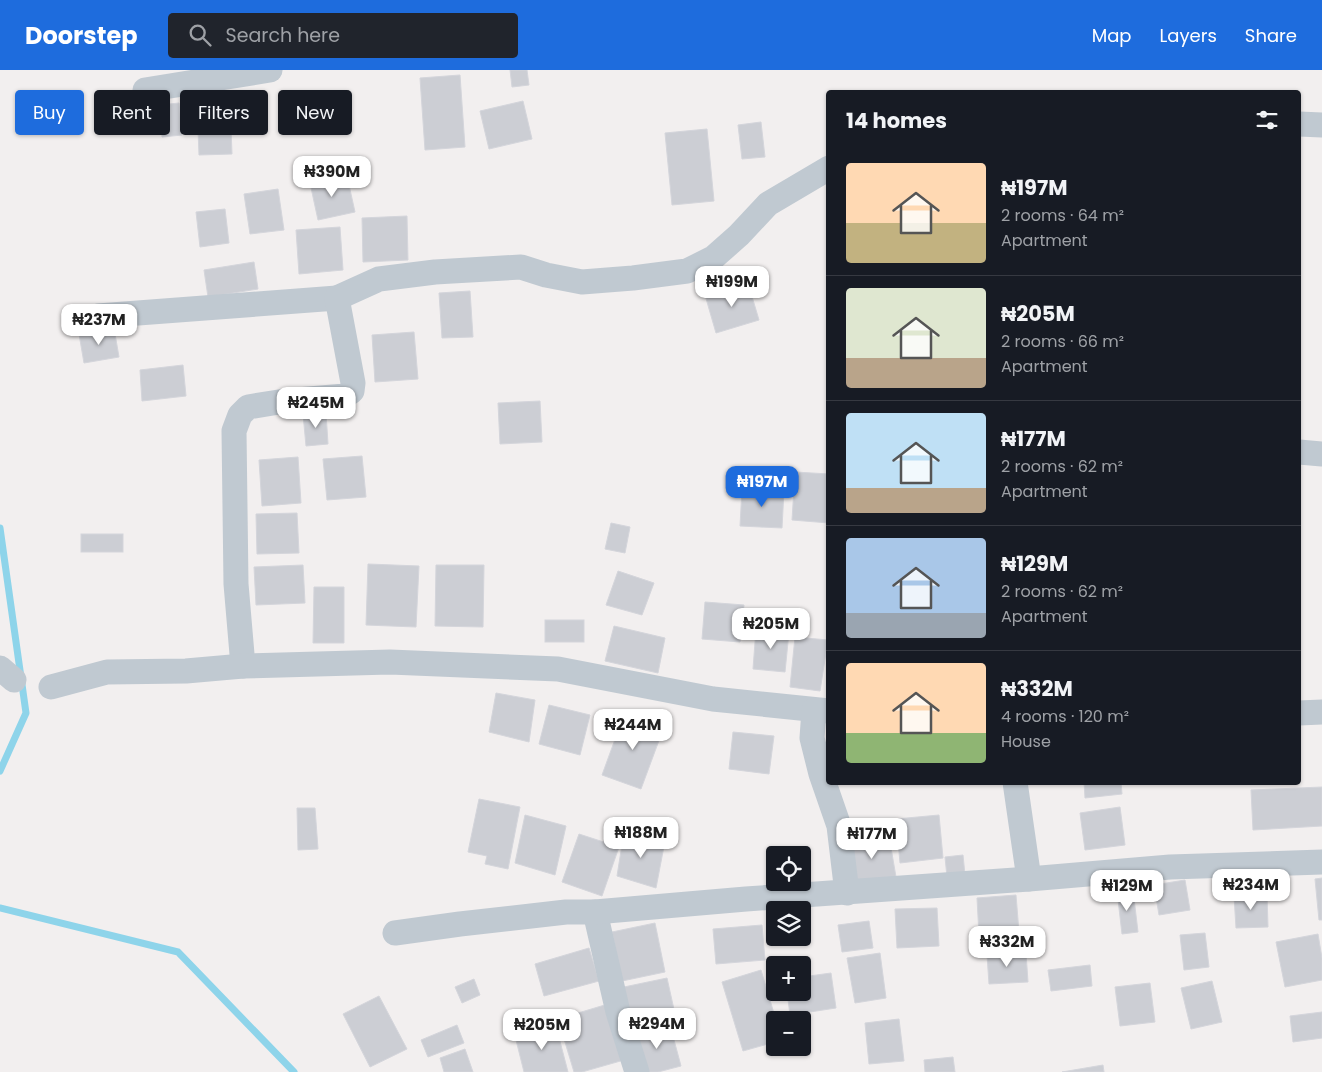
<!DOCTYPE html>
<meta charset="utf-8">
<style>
body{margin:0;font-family:Poppins,sans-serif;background:#20242c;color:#f1f3f6;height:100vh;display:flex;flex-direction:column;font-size:19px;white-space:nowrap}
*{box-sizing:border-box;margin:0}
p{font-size:16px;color:#9ea1a6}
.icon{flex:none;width:28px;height:28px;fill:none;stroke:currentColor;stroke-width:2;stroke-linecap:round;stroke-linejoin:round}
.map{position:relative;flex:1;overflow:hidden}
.details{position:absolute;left:826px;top:20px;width:475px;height:695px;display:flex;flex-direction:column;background:#171b24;border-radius:5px;box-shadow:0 1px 4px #0004}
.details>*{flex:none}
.hud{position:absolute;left:15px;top:20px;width:475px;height:45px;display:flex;gap:10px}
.fabs{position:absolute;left:766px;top:776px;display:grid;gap:10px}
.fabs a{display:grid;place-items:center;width:45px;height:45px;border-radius:5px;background:#171b24;box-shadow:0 1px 4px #0004;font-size:25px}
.price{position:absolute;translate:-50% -42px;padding:0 11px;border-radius:10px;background:#fff;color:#222;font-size:16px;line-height:32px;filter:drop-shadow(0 1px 2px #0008)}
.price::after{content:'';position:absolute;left:50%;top:30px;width:15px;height:11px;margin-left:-8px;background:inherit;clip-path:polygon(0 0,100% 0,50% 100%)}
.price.selected{background:#1e6cdd;color:#fff}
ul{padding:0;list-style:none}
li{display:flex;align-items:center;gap:15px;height:125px;padding:0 20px}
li+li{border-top:1px solid #363941}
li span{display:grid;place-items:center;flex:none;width:140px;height:100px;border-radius:5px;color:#555}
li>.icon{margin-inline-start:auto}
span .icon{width:60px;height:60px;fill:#fffc;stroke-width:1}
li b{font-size:21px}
h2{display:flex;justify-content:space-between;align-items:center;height:60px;padding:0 20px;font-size:21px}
.tag{padding:0 18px;border-radius:5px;background:#171b24;box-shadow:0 1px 4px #0004;font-size:18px;line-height:45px}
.tag.selected{background:#1e6cdd;color:#fff}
header{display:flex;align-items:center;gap:30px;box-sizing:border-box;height:70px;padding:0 25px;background:#1e6cdd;color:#fff}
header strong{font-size:24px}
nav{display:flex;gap:28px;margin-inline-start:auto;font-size:18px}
.search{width:350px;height:45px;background:#20242c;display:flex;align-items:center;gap:12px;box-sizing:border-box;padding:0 18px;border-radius:5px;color:#9ea1a6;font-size:19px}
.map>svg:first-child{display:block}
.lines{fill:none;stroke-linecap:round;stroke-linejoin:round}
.stream{stroke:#8ed4ea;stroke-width:7}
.building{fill:#ccced4;stroke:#d4d5db}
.minor{stroke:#c0c9d1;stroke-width:25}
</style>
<header>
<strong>Doorstep</strong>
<div class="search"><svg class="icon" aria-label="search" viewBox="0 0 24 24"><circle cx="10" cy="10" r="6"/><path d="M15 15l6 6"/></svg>Search here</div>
<nav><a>Map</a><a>Layers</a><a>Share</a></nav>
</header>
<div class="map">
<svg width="1322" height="1002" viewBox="0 0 1322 1002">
<rect width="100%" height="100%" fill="#f2efef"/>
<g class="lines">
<g class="stream">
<path d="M0 458 26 643 0 701"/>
<path d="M0 838 178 882 294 1002"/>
</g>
</g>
<g class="building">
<path d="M510 0H527L529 15 512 17Z"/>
<path d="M460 5 465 77 425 80 420 8Z"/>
<path d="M523 31 532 69 489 79 480 41Z"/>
<path d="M179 33 182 65 162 67 160 35Z"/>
<path d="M230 33 232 84 199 85 197 34Z"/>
<path d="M761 52 765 87 742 89 738 55Z"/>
<path d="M707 59 714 131 672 135 665 63Z"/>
<path d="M347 106 355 142 318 150 310 113Z"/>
<path d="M278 119 284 160 250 164 244 124Z"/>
<path d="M225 139 229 173 200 177 196 142Z"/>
<path d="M407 146 408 190 363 192 362 148Z"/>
<path d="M340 157 343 200 299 204 296 160Z"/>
<path d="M254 192 258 219 208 227 204 200Z"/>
<path d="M748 213 759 250 716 263 705 225Z"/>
<path d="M470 221 473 267 442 268 439 223Z"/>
<path d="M114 258 119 287 84 293 79 264Z"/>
<path d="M414 262 418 309 375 312 372 265Z"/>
<path d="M183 295 186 326 142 331 140 300Z"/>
<path d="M540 331 542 372 500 374 498 333Z"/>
<path d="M326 343 328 374 306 376 303 344Z"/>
<path d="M362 386 366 427 327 430 323 389Z"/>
<path d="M298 387 301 433 262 436 259 390Z"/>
<path d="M795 402 829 404V453L792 450Z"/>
<path d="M742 419 784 421 782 458 740 456Z"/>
<path d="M297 443 299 483 257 484 256 444Z"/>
<path d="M611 453 630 457 625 483 605 479Z"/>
<rect x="81" y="464" width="42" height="18"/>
<path d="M368 494 419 496 416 557 366 555Z"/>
<path d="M303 495 305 533 256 535 254 497Z"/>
<path d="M436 495H484L483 557 435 556Z"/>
<path d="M618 501 654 513 642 545 606 535Z"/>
<path d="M314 517H344V573H313Z"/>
<path d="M705 532 744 535 740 572 702 569Z"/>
<rect x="545" y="550" width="39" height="22"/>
<path d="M614 556 665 568 658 603 605 591Z"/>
<path d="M756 559 789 562 785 602 753 599Z"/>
<path d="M795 567 828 570 820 621 790 617Z"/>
<path d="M496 623 535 630 529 672 489 662Z"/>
<path d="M549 635 590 645 580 685 539 674Z"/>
<path d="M625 642 664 657 641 719 602 705Z"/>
<path d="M733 662 774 666 769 704 729 699Z"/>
<path d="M1084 712H1121L1122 724 1085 728Z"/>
<path d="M1322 717V756L1253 760 1251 720Z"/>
<path d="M479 729 520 737 508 799 485 794 487 786 468 782Z"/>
<path d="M1120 737 1125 775 1085 780 1080 743Z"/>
<path d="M297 738H315L318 779 298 780Z"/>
<path d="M525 745 566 756 555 805 515 793Z"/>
<path d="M939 745 943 788 900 793 896 749Z"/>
<path d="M624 762 665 771 656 818 617 806Z"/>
<path d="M579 764 619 777 602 826 562 812Z"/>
<path d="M889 766 896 807 856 814 848 774Z"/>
<path d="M963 785 965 805 947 807 945 787Z"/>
<path d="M1322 808V850H1319L1315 809Z"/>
<path d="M1185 810 1190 840 1159 845 1154 815Z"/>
<path d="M1133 820 1138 862 1122 864 1117 821Z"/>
<path d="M1267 824 1268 857 1236 858 1234 826Z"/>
<path d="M1016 825 1019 862 979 865 977 828Z"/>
<path d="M937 838 939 876 897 878 895 839Z"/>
<path d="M869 851 873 878 842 882 838 855Z"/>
<path d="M655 853 665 902 622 911 612 862Z"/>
<path d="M762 855 765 890 716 894 713 859Z"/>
<path d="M1205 863 1209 897 1184 900 1180 865Z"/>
<path d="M1318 864 1322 888V910L1285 917 1276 872Z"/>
<path d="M589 878 599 911 544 926 535 894Z"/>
<path d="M880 883 886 928 855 933 847 888Z"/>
<path d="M1026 883 1028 912 989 914 987 885Z"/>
<path d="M1090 895 1092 916 1051 921 1048 900Z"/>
<path d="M761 900 776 950H775V972L743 981 722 912Z"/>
<path d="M831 903 836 938 790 945 787 922H802V907Z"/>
<path d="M667 908 675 944 632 953 624 917Z"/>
<path d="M474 909 480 925 462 933 455 917Z"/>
<path d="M1212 911 1222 952 1191 959 1181 918Z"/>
<path d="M1150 913 1155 952 1120 956 1115 917Z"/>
<path d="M379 926 407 979 370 997 343 944Z"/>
<path d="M608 934 624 990 582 1002H574L558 949Z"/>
<path d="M1322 942V968L1293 972 1290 946Z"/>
<path d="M899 949 904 991 869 994 865 953Z"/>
<path d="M457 955 464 973 428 987 421 970Z"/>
<path d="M670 955 681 996 658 1002H642L632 966Z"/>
<path d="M556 956 568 1002H524L515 966Z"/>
<path d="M465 979 473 1002H444L440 988Z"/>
<path d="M953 987 955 1002H925L924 990Z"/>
<path d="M1103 995 1104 1002H1062Z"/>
</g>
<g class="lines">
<g class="minor">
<path d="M145 20 270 0"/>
<path d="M1299 54 1322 55"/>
<path d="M98 246 337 228"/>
<path d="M1299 382 1322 384"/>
<path d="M243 596 236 514 234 361 240 345 248 337 285 331 345 326 352 321 353 313 337 228 379 209 435 202 521 197 546 205 582 212 633 208 687 201 713 188 739 165 768 134 829 98"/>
<path d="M0 598 14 610"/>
<path d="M51 617 107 602 186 601 243 596 390 592 558 599 713 629 829 641"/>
<path d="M814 640 812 668 821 704 839 756 847 823"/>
<path d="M1299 643 1322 642"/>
<path d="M1015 712 1029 809"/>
<path d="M595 842 618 942 637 1002"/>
<path d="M395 863 460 854 566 842H595L746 829 1029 809 1170 797 1322 792"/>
</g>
</g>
</svg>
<div class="fabs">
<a><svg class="icon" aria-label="locate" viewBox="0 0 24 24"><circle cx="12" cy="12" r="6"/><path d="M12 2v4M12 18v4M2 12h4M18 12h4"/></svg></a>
<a><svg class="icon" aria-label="layers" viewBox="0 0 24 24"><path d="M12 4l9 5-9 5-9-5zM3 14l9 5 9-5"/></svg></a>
<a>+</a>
<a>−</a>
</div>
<b class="price" style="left:332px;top:128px">₦390M</b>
<b class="price" style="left:732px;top:238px">₦199M</b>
<b class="price" style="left:99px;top:276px">₦237M</b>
<b class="price" style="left:316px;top:359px">₦245M</b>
<b class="price selected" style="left:762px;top:438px">₦197M</b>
<b class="price" style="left:771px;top:580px">₦205M</b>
<b class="price" style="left:633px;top:681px">₦244M</b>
<b class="price" style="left:641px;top:789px">₦188M</b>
<b class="price" style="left:872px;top:790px">₦177M</b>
<b class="price" style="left:1251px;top:841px">₦234M</b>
<b class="price" style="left:1127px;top:842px">₦129M</b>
<b class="price" style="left:1007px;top:898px">₦332M</b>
<b class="price" style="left:657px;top:980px">₦294M</b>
<b class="price" style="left:542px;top:981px">₦205M</b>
<div class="hud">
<a class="tag selected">Buy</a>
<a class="tag">Rent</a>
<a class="tag">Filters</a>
<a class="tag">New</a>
</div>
<section class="details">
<h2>14 homes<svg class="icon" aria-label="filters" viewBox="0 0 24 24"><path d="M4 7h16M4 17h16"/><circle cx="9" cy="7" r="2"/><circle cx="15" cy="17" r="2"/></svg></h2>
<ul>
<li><span style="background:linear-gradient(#ffd9b3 60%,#c2b280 0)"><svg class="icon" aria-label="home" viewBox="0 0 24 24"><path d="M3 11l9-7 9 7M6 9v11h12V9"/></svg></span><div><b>₦197M</b><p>2 rooms · 64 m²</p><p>Apartment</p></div></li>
<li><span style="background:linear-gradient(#dfe7d0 70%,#b9a48a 0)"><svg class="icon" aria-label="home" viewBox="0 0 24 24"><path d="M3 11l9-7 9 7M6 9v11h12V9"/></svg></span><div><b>₦205M</b><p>2 rooms · 66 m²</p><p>Apartment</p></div></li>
<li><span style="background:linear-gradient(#bfe0f5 75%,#b9a48a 0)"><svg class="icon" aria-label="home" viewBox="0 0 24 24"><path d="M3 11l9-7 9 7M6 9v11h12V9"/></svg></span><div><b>₦177M</b><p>2 rooms · 62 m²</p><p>Apartment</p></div></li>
<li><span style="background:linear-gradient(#a9c7e8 75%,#9aa5b1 0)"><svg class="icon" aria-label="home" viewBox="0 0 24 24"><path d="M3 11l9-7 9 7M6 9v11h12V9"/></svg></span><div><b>₦129M</b><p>2 rooms · 62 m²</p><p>Apartment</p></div></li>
<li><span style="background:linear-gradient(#ffd9b3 70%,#8fb573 0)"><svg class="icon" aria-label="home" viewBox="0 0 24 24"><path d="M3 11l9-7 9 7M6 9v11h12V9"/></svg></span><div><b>₦332M</b><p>4 rooms · 120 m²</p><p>House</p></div></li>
</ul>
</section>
</div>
